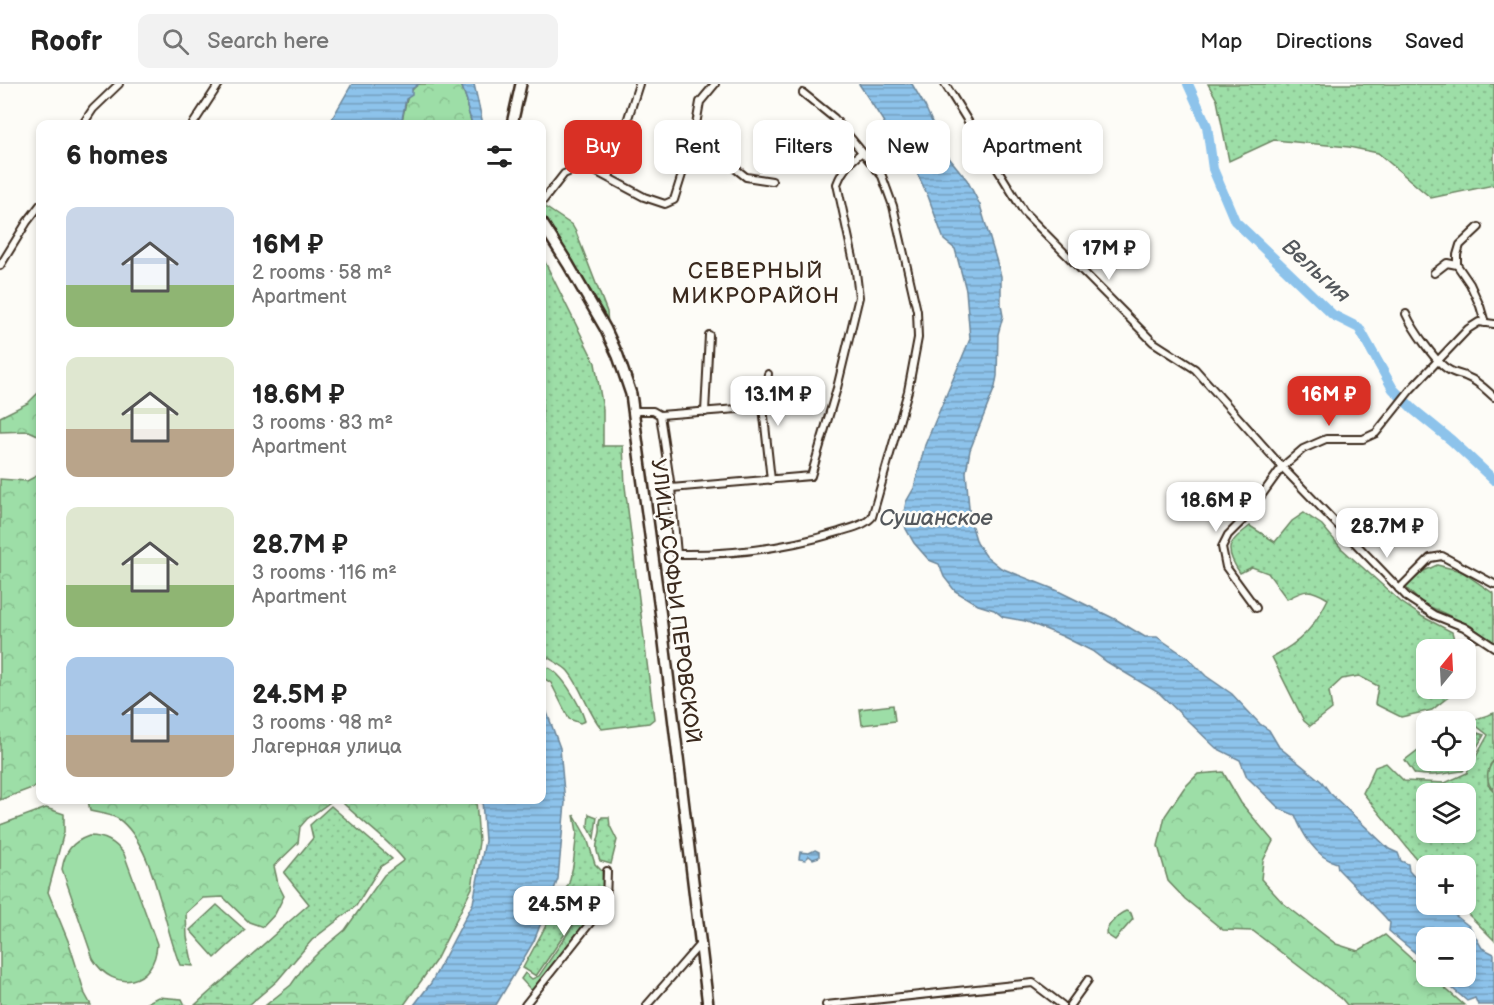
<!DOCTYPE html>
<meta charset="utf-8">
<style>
body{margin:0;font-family:"Balsamiq Sans",sans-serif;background:#f2f2f2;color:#222;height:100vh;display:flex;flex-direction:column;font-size:22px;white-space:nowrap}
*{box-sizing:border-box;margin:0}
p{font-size:20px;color:#767676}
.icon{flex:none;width:33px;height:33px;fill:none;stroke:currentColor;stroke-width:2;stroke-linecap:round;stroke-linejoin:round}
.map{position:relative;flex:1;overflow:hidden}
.details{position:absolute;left:36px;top:36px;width:510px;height:684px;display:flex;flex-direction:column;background:#fff;border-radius:12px;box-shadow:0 3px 9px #0003}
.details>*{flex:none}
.hud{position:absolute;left:564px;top:36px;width:570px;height:54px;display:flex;gap:12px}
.needle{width:39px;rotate:18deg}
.tools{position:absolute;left:1416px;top:555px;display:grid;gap:12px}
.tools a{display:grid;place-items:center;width:60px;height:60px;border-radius:12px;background:#fff;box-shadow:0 3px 9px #0003;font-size:30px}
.price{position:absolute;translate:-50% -51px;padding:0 14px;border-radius:12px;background:#fff;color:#222;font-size:20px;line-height:39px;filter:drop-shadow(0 2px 3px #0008)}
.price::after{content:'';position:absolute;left:50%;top:36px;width:18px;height:14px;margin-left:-9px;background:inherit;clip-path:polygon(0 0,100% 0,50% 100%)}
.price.active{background:#d93025;color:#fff}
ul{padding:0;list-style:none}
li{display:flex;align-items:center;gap:18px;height:150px;padding:0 30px}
li span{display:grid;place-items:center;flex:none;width:168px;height:120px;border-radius:12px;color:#555}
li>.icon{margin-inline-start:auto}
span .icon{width:72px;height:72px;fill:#fffc;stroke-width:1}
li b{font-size:26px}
h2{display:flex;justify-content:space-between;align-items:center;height:72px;padding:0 30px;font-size:26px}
.pill{padding:0 21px;border-radius:12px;background:#fff;box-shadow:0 3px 9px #0003;font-size:21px;line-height:54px}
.pill.active{background:#d93025;color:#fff}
header{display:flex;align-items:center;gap:36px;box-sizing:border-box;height:84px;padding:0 30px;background:#fff;border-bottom:2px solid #e0e0e0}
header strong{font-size:28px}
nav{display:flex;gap:33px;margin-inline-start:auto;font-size:21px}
.search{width:420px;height:54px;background:#f2f2f2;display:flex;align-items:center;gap:15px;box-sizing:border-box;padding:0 21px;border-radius:12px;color:#767676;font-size:22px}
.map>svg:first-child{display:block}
.grass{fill:url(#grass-dots);stroke:#6c8462;stroke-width:1.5;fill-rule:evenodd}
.forest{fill:url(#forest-crowns);stroke:#6c8462;stroke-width:1.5}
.pitch{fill:#9ddea7;stroke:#6c8462;stroke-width:1.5}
.water{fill:url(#water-rules);stroke:#6c8699;stroke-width:1.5}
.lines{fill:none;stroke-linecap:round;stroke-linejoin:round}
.river{stroke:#8dc3eb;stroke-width:10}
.street-casing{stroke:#3b2a1e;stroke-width:10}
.primary-casing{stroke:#3b2a1e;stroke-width:14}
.street{stroke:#fdfcf7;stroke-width:6}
.primary{stroke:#fdfcf7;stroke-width:9}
.labels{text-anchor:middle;stroke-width:5;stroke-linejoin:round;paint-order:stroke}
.street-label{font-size:21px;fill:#3b2a1e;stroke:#fdfcf7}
.neighbourhood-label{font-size:22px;letter-spacing:1.5px;fill:#3b2a1e;stroke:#fdfcf7}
.water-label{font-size:22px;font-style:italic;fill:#54585c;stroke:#fdfcf7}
</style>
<header>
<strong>Roofr</strong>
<div class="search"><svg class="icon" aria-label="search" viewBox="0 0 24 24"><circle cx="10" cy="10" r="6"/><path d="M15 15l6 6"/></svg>Search here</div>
<nav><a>Map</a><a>Directions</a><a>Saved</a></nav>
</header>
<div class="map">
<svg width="1494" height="921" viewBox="0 0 1494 921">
<defs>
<pattern id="grass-dots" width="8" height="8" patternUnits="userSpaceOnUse" patternTransform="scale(1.5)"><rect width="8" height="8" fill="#9ddea7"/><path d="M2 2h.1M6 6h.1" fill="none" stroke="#88bf8f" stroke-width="1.8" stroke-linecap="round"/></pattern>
<pattern id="forest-crowns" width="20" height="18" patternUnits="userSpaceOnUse" patternTransform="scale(1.5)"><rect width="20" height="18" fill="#9ddea7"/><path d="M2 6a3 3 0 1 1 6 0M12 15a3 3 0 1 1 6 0" fill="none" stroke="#88bf8f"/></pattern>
<pattern id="water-rules" width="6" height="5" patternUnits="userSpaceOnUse" patternTransform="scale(1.5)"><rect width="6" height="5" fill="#8dc3eb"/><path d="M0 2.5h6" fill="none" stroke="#749fbe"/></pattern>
</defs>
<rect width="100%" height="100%" fill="#fdfcf7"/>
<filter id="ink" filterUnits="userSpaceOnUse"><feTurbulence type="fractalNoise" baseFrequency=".0167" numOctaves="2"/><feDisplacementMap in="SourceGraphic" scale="12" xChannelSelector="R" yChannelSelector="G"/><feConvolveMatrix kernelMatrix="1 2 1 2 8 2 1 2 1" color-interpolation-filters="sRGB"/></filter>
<g filter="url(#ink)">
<g class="grass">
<path d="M1208 0H1494V101L1431 114 1378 69 1349 63 1274 56 1229 77 1217 16Z"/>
<path d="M545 123 572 141 576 148 607 228 608 243 542 129V126Z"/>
<path d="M542 172 595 279 603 325V362H623L625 402 654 635 649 639 602 645C587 628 583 605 568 587 561 579 549 577 542 568Z"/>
<path d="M1304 429 1322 441 1341 464 1401 518 1423 533 1452 548 1454 555 1449 565 1426 566V604L1458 605 1432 626 1401 633 1375 620 1378 602 1359 592 1342 595 1329 607 1332 625 1310 642 1304 637 1272 573C1302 557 1313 545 1328 515 1309 504 1306 505 1287 515L1268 489 1252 483 1240 489C1223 464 1228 459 1250 442L1275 458 1292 437Z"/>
<path d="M1437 481 1461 487 1494 510V559L1471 542 1422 519 1405 503 1424 487Z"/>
<path d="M1494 629V676L1490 681 1488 701 1494 707V856L1459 821 1466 820V782H1426V787L1363 709 1375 683 1386 679 1404 697 1445 699 1467 689 1488 651 1470 637ZM1426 710H1466V748H1426Z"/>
<path d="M331 722 392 775 380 783 356 822 312 856 277 897 249 921H195L309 820 284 789 313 754 310 741Z"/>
<path d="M574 731 587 754 595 780 602 787 603 809 594 812 575 835 536 892 523 884 569 799 573 782 577 748Z"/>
<path d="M602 733H609L610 742 617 756 611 780 600 777C594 760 597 763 600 748 601 741 598 739 602 733Z"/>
<path d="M217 821 245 846 215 874 190 846Z"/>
<path d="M1126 827 1131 829 1133 835 1115 856 1106 850C1106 842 1118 830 1126 827Z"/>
</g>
<g class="forest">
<path d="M419 0H461L467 17V23L472 40H401C406 24 404 10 419 0Z"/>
<path d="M40 307V352L29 347 0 348V333L28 319Z"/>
<path d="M40 390V701L0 716V395L27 397Z"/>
<path d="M542 582C560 583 580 621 585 637L580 639 569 635 551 599 542 593Z"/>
<path d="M1471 647 1484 651 1463 687C1444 689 1435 693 1415 690L1405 676 1418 666H1426V676H1466V651Z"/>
<path d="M1494 676V707C1485 698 1486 686 1494 676Z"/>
<path d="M1223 688 1241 719 1273 757 1263 777 1261 795 1283 819 1336 860 1358 867 1385 851 1426 888V892L1432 893 1464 921H1347L1342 915 1253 847 1223 846 1185 815 1168 797 1158 762 1165 732 1184 704 1198 690Z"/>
<path d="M88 716H333L307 735 300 743 298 759 274 782 278 800 284 812 275 830 263 843 249 838 223 813 203 814 186 829 187 853 193 882 180 881C163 841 154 758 117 734 110 730 98 729 90 727Z"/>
<path d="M340 716H476L479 758 472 804 436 876 404 921H266L291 901 303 884 321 866 345 846 384 791 404 776C386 753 360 737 340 716Z"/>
<path d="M46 724 64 730V748L48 808 69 859 85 910 91 921H0V741Z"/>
<path d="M589 730 597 733 594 754 588 742Z"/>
<path d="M589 828V836L534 905 531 906 521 895 525 889 532 895 539 892 574 840Z"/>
<path d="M158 913 182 915 185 921H143Z"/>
</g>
<g class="pitch">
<path d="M893 621 895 637 862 641 860 625Z"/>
<path d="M89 752C105 752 115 758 124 770L157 860C155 901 114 910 93 875L62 785C65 767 72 758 89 752Z"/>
</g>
<g class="water">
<path d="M352 0H419L412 5V11L406 15 401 40H329Z"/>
<path d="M461 0H474L483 40H472L467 23V17Z"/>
<path d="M859 0H912L925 22 946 70 967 96 980 121 1001 192V221L1003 232 998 250 997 292 995 303 970 366 966 388 970 436 977 459 986 472 1001 484 1056 506 1117 536 1145 553H1157L1188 574 1206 592 1232 610 1260 640 1269 646 1279 663 1322 698 1330 709 1389 765 1398 769 1401 777 1408 780 1409 787 1426 805V820L1442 821 1470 843 1482 864 1494 870V921H1478L1475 914 1467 917 1439 893 1466 892V854H1426V878L1389 847 1390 839 1385 833 1338 785 1337 779C1316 774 1302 749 1295 731L1280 725 1247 693 1240 676 1216 664 1159 609 1107 578 1092 567 1062 552 1025 537 1003 533 994 526 978 521 955 507 944 493 939 480 929 476 914 459 906 445 903 433 906 418 914 404 925 361 970 255 966 206 955 165 944 156 928 112 917 89Z"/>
<path d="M542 615 560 664 565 719 558 795 534 857 496 921H414L431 899 473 819 485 757 482 716H542Z"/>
<path d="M815 766 819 768V773L813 775 809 772 805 776 799 775 800 768 809 769Z"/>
</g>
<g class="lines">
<path class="river" d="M1188 0 1207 42 1213 85 1235 137 1333 231 1359 244 1393 305 1414 326 1451 356 1494 396"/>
<defs>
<g id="street">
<path d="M715 0 700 18 694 52 746 93 772 97"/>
<path d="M945 0 1024 128 1153 258 1195 285 1282 383 1408 514 1434 531 1464 543 1494 563"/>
<path d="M83 40 93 25 119 0"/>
<path d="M193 40 219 0"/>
<path d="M609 93 639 0"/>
<path d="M542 118 564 90 584 81 644 113 665 120 674 116 694 52"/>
<path d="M1479 143 1460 161 1457 171V181L1470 200 1480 222 1485 239"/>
<path d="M0 182 27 138 40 121"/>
<path d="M1434 189 1447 179 1457 181"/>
<path d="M1406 230C1413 245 1436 279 1449 286 1455 290 1462 290 1467 293 1478 297 1486 306 1494 313"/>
<path d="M768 290 763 323 771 396"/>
<path d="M634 327H653L660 331 671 404 677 470C732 471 786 464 839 448 850 444 864 442 872 433L908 307 918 254 917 227 893 122 882 92 834 34 803 9"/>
<path d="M705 328 709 251"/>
<path d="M660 331 763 323"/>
<path d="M671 404 811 392 837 304 859 213 856 188 837 100C842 86 850 78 861 69"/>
<path d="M1399 505 1430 474 1442 472 1494 500"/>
<path d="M1256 524 1226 483 1222 463 1228 451 1246 433 1282 383 1303 365 1326 355H1363L1376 349 1411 305 1468 245 1479 238 1494 240"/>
<path d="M525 921 606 819 607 787"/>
<path d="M647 921 700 860"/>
<path d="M826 921 1033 899 1062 921"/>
<path d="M1070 921 1088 896"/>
</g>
<g id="primary">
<path d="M512 40 521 0"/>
<path d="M542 139 568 180 605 244 618 272 631 310 661 533 708 921"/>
</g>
</defs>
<use href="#street" class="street-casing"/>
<use href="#primary" class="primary-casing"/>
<use href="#street" class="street"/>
<use href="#primary" class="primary"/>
</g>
</g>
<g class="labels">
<g class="street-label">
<text transform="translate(676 517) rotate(83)" y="7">УЛИЦА СОФЬИ ПЕРОВСКОЙ</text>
</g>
<g class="neighbourhood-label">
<text x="756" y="194">СЕВЕРНЫЙ<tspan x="756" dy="25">МИКРОРАЙОН</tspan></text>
</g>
<g class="water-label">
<text transform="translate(1317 186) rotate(42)" y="8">Вельгия</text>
<text x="936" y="441">Сушанское</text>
</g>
</g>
</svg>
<div class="tools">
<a><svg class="needle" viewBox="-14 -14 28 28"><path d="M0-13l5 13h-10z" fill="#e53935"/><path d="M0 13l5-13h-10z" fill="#767676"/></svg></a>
<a><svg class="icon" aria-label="locate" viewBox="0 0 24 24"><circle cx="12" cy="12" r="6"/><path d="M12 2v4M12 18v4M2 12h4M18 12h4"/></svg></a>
<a><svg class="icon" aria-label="layers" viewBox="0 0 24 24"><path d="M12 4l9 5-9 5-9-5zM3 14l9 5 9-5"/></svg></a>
<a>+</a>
<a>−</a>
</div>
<b class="price" style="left:1109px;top:197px">17M ₽</b>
<b class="price" style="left:778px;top:343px">13.1M ₽</b>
<b class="price active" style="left:1329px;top:343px">16M ₽</b>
<b class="price" style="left:1216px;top:449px">18.6M ₽</b>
<b class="price" style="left:1387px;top:475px">28.7M ₽</b>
<b class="price" style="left:564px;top:853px">24.5M ₽</b>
<div class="hud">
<a class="pill active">Buy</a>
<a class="pill">Rent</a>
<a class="pill">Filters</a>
<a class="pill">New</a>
<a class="pill">Apartment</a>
</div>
<section class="details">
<h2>6 homes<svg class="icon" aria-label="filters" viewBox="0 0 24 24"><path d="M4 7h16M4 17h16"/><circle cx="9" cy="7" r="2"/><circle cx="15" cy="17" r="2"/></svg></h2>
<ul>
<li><span style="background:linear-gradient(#c9d6e8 65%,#8fb573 0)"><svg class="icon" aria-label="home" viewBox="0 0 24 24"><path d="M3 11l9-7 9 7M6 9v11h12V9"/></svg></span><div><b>16M ₽</b><p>2 rooms · 58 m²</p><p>Apartment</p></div></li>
<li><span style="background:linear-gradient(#dfe7d0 60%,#b9a48a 0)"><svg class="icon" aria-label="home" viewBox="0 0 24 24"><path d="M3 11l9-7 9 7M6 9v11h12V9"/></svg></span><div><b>18.6M ₽</b><p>3 rooms · 83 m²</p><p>Apartment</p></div></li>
<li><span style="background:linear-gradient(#dfe7d0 65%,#8fb573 0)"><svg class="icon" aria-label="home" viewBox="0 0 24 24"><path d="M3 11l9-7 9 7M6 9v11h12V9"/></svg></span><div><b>28.7M ₽</b><p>3 rooms · 116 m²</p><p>Apartment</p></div></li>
<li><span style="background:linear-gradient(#a9c7e8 65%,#b9a48a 0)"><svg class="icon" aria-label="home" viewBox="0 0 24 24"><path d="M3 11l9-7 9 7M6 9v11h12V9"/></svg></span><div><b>24.5M ₽</b><p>3 rooms · 98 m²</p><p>Лагерная улица</p></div></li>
</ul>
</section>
</div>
